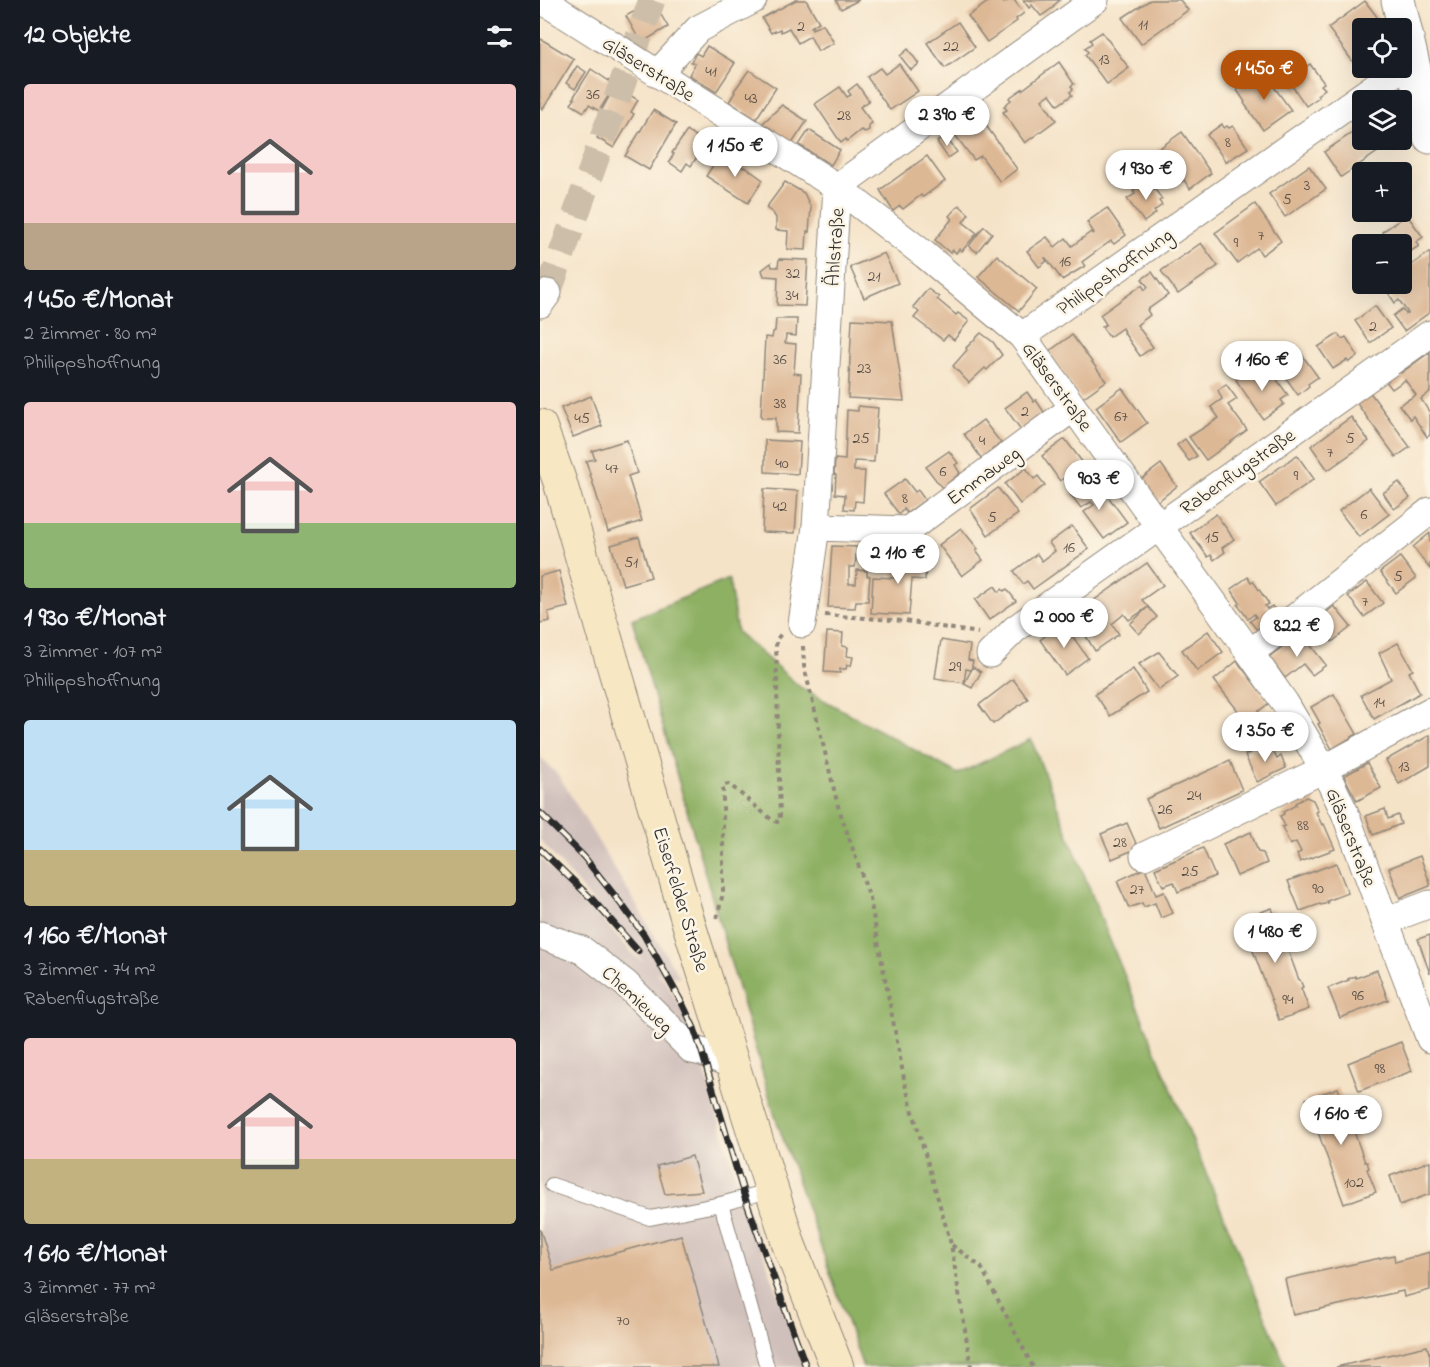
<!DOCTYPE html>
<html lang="de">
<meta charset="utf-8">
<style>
body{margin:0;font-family:"Indie Flower",sans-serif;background:#20242c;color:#f1f3f6;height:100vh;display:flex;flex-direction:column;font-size:22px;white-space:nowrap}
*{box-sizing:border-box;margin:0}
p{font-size:20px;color:#9ea1a6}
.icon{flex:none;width:33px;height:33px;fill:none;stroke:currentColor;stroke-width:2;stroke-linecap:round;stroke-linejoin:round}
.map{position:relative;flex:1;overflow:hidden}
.panel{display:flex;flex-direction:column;background:#171b24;width:540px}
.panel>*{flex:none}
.buttons{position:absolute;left:812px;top:18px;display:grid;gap:12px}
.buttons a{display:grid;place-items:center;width:60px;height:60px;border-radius:6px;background:#171b24;box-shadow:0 6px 24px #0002;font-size:30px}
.price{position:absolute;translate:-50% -51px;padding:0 14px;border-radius:21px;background:#fff;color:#222;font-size:20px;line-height:39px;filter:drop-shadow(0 2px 3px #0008)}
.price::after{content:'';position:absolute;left:50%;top:36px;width:18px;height:14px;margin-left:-9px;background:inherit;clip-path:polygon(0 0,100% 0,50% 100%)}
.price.current{background:#b45309;color:#fff}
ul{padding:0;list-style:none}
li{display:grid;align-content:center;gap:12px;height:318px;padding:0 24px}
li span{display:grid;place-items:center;height:186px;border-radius:6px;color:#555}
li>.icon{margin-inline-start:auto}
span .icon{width:108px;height:108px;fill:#fffc;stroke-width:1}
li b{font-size:26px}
h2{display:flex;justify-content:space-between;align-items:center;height:72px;padding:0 24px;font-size:26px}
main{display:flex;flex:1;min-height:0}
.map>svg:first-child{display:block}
.industrial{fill:#d0c0bc}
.forest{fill:#8eb064;stroke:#5c6e48;stroke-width:1.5}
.building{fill:#ddb895}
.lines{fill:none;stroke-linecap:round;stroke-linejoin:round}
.minor-tunnel{stroke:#cdbea9;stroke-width:27;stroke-dasharray:27 14;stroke-linecap:butt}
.service-casing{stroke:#90877a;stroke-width:16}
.minor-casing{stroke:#90877a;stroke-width:29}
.tertiary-casing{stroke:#90877a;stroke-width:35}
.secondary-casing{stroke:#90877a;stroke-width:35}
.path{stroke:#90877a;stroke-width:4;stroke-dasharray:4.5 4.5;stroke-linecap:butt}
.service{stroke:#fff;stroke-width:14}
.minor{stroke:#fff;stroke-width:27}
.tertiary{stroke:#fff;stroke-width:33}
.secondary{stroke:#f7e8c3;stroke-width:33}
.rail-casing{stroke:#2b2b2b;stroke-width:7}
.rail{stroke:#fcf5e5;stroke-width:4.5;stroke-dasharray:14;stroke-linecap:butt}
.labels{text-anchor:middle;stroke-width:5;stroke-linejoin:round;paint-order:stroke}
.number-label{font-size:16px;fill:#584e46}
.street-label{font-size:20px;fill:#2b2b2b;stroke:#fcf5e5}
</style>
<main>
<section class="panel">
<h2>12 Objekte<svg class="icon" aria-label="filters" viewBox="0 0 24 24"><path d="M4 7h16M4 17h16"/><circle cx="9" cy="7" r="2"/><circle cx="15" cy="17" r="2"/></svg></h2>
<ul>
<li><span style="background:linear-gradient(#f6c9c9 75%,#b9a48a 0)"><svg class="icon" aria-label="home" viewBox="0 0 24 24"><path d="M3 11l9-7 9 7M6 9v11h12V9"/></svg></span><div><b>1 450 €/Monat</b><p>2 Zimmer · 80 m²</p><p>Philippshoffnung</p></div></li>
<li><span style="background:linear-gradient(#f6c9c9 65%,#8fb573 0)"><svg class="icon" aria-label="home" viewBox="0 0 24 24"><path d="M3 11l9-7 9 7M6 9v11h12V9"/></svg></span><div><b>1 930 €/Monat</b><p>3 Zimmer · 107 m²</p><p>Philippshoffnung</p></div></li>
<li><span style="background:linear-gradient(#bfe0f5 70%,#c2b280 0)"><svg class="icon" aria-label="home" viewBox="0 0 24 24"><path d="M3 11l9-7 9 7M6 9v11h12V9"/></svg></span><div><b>1 160 €/Monat</b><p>3 Zimmer · 74 m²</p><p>Rabenflugstraße</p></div></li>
<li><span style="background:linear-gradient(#f6c9c9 65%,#c2b280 0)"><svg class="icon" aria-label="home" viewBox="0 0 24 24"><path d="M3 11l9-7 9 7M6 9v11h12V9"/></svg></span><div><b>1 610 €/Monat</b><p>3 Zimmer · 77 m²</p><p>Gläserstraße</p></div></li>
</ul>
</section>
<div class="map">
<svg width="890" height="1367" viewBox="0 0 890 1367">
<rect width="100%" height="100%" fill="#fcf5e5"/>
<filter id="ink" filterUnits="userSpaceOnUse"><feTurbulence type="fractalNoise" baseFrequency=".0167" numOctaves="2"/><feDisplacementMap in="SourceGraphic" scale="12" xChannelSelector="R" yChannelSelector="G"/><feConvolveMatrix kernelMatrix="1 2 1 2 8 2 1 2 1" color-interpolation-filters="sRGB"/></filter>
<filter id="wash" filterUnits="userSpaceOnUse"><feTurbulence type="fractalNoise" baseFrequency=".008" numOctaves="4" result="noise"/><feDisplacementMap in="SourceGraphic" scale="24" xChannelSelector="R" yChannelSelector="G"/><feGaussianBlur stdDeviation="1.35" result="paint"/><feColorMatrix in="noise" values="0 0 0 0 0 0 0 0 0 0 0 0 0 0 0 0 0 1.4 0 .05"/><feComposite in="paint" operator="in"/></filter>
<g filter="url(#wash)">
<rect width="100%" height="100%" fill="#f5e3c8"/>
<path class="industrial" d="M0 757 19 776 140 978 115 972 125 980 152 1028 195 1174 264 1367H0V858L50 906 96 957 104 962 0 840Z"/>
<path class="forest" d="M189 579 197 632 260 687 418 774 491 739 567 933 746 1367H323L234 1113 92 619Z"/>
<g id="blocks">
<g class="building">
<path d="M256 0H266L279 22 271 27 272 29 283 24 294 43 278 51 270 36 258 43 249 28 241 32 240 29 231 33 222 18Z"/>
<path d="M296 0H319L301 9Z"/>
<path d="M451 0H462L464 3 469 0H474L484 13 476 19 477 21 447 42 428 16Z"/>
<path d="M483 0H520L513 6 514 7 501 16 492 5 489 8Z"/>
<path d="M610 0H640L648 10 601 44 582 18Z"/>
<path d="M113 1 128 27 101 43 86 16Z"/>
<path d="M825 1 841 22 832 28H822V66L820 67 816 60 813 62 788 28Z"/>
<path d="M418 22 435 47 405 68 387 43Z"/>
<path d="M562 32 589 68 567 84 545 55 548 52 545 48 552 43 550 40Z"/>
<path d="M1 39 34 59 3 109 0 107V41Z"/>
<path d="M167 46 195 63 176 92 149 75 155 64 151 62 156 53 161 56Z"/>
<path d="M368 49 379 64 371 70 360 56Z"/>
<path d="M519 62 534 84 531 86 533 89 530 92 532 95 518 105 510 94 502 100 516 120 485 143 463 112 467 110 464 106 471 100 469 98 482 89V90Z"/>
<path d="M359 64 378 91 350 110 327 77 340 68 345 74Z"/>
<path d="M770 64 784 83 781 85 785 89 777 95 779 97 766 106 750 83 757 78 755 74Z"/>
<path d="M37 66 46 72 35 89 26 83Z"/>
<path d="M51 69 75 85 59 111 49 105 44 112 31 104 35 99 33 98Z"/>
<path d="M209 70 236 88 216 119 189 102 195 92 194 91Z"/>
<path d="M723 72 751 110 723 130 704 103 705 102 697 90Z"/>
<path d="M317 84 329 101 320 107 332 123 329 125V130L325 132 321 130 307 141 306 139 301 143 275 104 300 87 307 97 311 95 308 91Z"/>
<path d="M75 86 98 100 91 112 94 114 74 148 57 138 68 120 59 115Z"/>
<path d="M242 105 267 121 251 145 221 125Z"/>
<path d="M113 110 136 124 109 170 85 156Z"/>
<path d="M440 117 477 169 460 182 441 156 434 160 415 135Z"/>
<path d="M682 124 684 128 687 126 689 128 693 126 708 148 686 162 667 135Z"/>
<path d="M822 126V140H855L801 177 784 152Z"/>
<path d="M269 130 300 150 291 165 259 145Z"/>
<path d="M147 131 166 143 151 166 147 163 142 171 129 162 134 154 132 153Z"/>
<path d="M642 132 671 173 650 189 644 180 641 182 617 150Z"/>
<path d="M405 136 417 152 408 158 397 142Z"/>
<path d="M181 153 204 168 205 167 223 180 208 203 166 176Z"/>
<path d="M387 156 405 181 383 197 381 195 363 209 360 206 353 211 340 190Z"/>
<path d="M769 166 786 189 745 217 729 194Z"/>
<path d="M608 180 622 199 619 201 622 205 614 211 616 213 604 222 587 199 595 194 593 191Z"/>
<path d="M245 182 264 193 271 208 269 232 267 231 266 250 247 249 248 231 236 230V218L233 213 226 208Z"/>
<path d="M715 204 741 241 722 255 717 248 697 263 675 233Z"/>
<path d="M419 205 429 214 423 222 437 233 422 251 419 249 416 253 413 250 410 253 395 240 412 219 409 216Z"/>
<path d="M567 208 586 235 574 244 571 241 561 248 542 262 545 266 522 280 506 258H505L507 261 499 267 487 251 507 237 515 247 526 238 532 246 551 232 553 234 554 233 547 222Z"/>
<path d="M867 215 883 237 876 242 879 246 865 255 863 252 861 253V244H851L842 232Z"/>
<path d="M444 226 452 233 437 252 429 246Z"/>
<path d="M661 243 678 266 638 294 621 271Z"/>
<path d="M890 252V312L864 331 853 316 862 309 866 314 868 313 859 300 855 303 843 285 846 284H861V272Z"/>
<path d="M344 253 358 283 324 298 310 267Z"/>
<path d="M457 255 497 289 479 311 438 277Z"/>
<path d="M239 259 268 260 265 306 237 305 238 277 224 276 222 270 231 263 232 267H238Z"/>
<path d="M612 272 628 295 607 310 610 315 597 325 613 347 600 356 584 333 585 332 582 328 569 337 562 327 566 324 560 315 602 285 605 290 608 287 602 279Z"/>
<path d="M388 289 399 297 397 299 416 315 418 313 429 321 414 340 408 335 403 340 374 318 379 312 373 307Z"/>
<path d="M835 306 851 328 830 343 815 321Z"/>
<path d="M236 319H257L256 336 246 335 245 343 256 344 254 373 261 374 258 433 236 432V418H222L221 416 225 337 232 338 233 332 235 331Z"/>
<path d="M312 319 352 321 364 401 308 398Z"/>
<path d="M441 333 453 342 462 355 447 370 445 368 429 383 413 366 427 350 426 348Z"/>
<path d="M798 334 802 339 806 337 818 356 809 362 807 360 793 369 778 347Z"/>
<path d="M532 335 566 381 541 399 508 352Z"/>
<path d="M890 352V392L881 399 890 413V435L887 437 873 416 870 419 859 405 876 395 865 380 852 389 845 380 859 370 861 373Z"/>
<path d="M762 355 778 377 768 384 769 386 758 395 741 371Z"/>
<path d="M715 366 727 383 735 377 748 395 741 400 744 404 723 419 696 380Z"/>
<path d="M686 384 697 399 688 405 707 430 666 460 649 437 679 418 671 407 682 399 678 390Z"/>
<path d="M582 388 607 423 581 442 556 407Z"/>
<path d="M829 391 870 447 856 457 815 401Z"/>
<path d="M487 392 494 402 496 400 504 412 482 431 465 408Z"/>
<path d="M51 396 62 426 33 437 21 408Z"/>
<path d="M318 406 338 408 334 462 314 461V471H325L323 502 315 501 314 510 304 509 305 495 295 494 296 475 294 474 295 459 305 460 307 410 318 411Z"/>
<path d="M811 417 829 441 788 470 771 446Z"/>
<path d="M443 420 461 443 441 458 424 434Z"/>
<path d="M525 439 543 463 520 481 502 456Z"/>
<path d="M645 439 657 456 649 461 637 445Z"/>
<path d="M87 440 97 473 88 476 102 521 68 532 46 461 55 459 52 451Z"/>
<path d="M225 440 260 442 258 474 225 472Z"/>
<path d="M409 451 418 463 415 465 420 473 402 488 386 467Z"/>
<path d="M757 455 774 479 736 506 719 482Z"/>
<path d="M621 464 637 486 617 502 600 480Z"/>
<path d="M486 468 494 479 498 476 505 485 480 504 465 484Z"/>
<path d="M365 479 375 492 378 490 385 500 367 513 364 509 359 514 344 494Z"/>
<path d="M547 482 557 496 555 498 558 502 567 495 587 522 564 539 544 512 554 505 551 502 541 508 530 494Z"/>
<path d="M859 482 870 498 854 509 843 493Z"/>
<path d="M458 488 478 514 448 535 430 509Z"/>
<path d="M829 488 849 514 819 537 799 511Z"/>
<path d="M224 489 258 491 255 533 222 532Z"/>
<path d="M676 514 694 539 682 548 685 552 674 560 671 555 668 557 650 533Z"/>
<path d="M532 526 549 549 493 589 487 581 483 584 474 571 497 554 502 561 515 551 509 543Z"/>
<path d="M421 528 438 549 436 551 443 560 422 576 399 545Z"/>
<path d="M890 533V569L873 547Z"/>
<path d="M99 537 111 577 83 585 71 545Z"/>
<path d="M292 546 317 547 315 567H309V584H316L317 570 327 571V576H330L328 601H316L315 608 288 607Z"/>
<path d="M356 550 382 551 381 568H386L385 580 372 579 369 615 331 613 333 577 354 578Z"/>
<path d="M860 557 876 578 856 593 840 572Z"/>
<path d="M607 563 623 585 602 600 617 617 599 634 590 624 608 607 589 620 584 614 572 624 579 634 555 651 533 615Z"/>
<path d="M19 571 28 607 8 612 10 621 0 623V576Z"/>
<path d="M708 577 711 582 713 581 729 604 725 606 727 609 732 606 739 615 717 630 710 621 716 617 714 614 708 619 698 605 700 603 691 589Z"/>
<path d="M827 582 843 603 824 617 808 596Z"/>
<path d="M455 586 459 592 462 589 464 591 467 589 476 601 449 620 435 600Z"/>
<path d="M794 606 811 627 792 642 776 621Z"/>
<path d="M523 623 548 658 525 675 500 640Z"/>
<path d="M668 631 683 652 657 671 642 650Z"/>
<path d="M287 632 303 633 302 646 308 647 307 656 313 657 311 666 307 665 306 669H300V673L284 672Z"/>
<path d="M764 637 786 665 772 675 763 664 745 678 729 657 747 643 751 647Z"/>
<path d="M401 640 430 645 428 660 433 661 431 670 426 669 424 683 395 678Z"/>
<path d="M858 643 873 670 869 672 880 693 834 719 821 695 851 679 839 653Z"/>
<path d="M619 652 638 676 619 690 599 664Z"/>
<path d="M697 661 729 703 706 721 674 680Z"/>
<path d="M433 667 441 672 432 688 424 684Z"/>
<path d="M593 669 607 692 570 716 555 694Z"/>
<path d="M473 679 488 699 453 724 439 705Z"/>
<path d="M794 694 817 734 792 749 778 724 780 723 771 707Z"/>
<path d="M737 724 743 736 730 743 724 731Z"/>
<path d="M890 735V766L859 784 846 760Z"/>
<path d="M730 744 737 759 741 756 746 768 717 782 705 755Z"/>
<path d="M690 761 702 790 619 828 606 799Z"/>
<path d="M827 763 841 788 817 801 804 776Z"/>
<path d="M766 797 773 800 778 811 776 812 782 825 784 824 795 849 760 862 757 854 761 852 756 842 750 845 742 827 745 826 740 816 744 814 743 812 756 805 755 803Z"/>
<path d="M845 809 848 819 858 815 861 824 833 835 826 816Z"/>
<path d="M587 823 598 848 572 859 561 834Z"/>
<path d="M711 832 718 852 723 853 727 863 697 876 683 844Z"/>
<path d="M663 848 675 876 638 892 634 882 623 886 615 869Z"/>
<path d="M880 856 890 883V886L860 898 849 868Z"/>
<path d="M796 863 808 893 787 901 788 903 781 905 780 904 760 911 748 881Z"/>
<path d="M605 868 616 895 624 892 633 913 621 918 615 903 604 907 602 903 589 908 577 881Z"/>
<path d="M732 908 740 930H742L744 937H743L759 980H760L763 987 761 988 769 1009 739 1020 701 919Z"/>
<path d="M890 935V974L878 939Z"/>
<path d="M837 970 848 1000 800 1018 788 988 809 980 808 979 815 976 816 978Z"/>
<path d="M861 1042 872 1071 819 1091 808 1063Z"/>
<path d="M798 1088 806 1111H808L811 1117 809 1118 825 1162H827L829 1168 827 1169 836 1192 804 1204 766 1099Z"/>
<path d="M152 1156 162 1191 125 1194 117 1166Z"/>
<path d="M890 1161V1194L860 1205 850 1176Z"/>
<path d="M0 1229 13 1270 141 1235 179 1367H0Z"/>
<path d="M890 1252V1290L864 1297 863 1291 753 1315 745 1279 854 1255 855 1262Z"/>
<path d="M887 1346 889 1353 890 1352V1367H796Z"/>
</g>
</g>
</g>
<g filter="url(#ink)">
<use href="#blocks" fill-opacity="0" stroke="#90877a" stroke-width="1.5"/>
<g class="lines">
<path class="minor-tunnel" d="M8 293 112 0"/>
<defs>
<g id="service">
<path d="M12 1185 110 1218 181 1204 232 1190"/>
<path d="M181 1204 227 1367"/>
</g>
<g id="minor">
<path d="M2 0 297 187 385 255 482 336 710 653 745 703 784 769 805 813 845 921 890 1039"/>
<path d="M118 73 158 29 213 0"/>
<path d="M297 187 555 0"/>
<path d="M0 304 8 293"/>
<path d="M482 336 871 61"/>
<path d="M276 527 368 530 533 408"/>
<path d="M262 624 276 527 297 187"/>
<path d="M710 653 890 511"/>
<path d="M450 654 475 629 890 334"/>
<path d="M604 856 784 769 890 711"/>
<path d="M845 921 890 904"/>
<path d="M0 935 42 950 86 984 152 1050 162 1052 194 1066"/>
</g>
<path id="tertiary" d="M858 0 890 137"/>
<path id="secondary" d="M0 426 20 482 150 928 249 1245 297 1367"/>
</defs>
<use href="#service" class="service-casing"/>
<use href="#minor" class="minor-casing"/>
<use href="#tertiary" class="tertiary-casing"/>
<use href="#secondary" class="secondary-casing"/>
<g class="path">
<path d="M285 615 365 621 438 633"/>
<path d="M263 646 264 666 298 806 330 899 365 1084 411 1244 431 1367"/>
<path d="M177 918 183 893V788L184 785 189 784 232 820 237 822 240 821 236 640 242 633"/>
<path d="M412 1245 441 1267 493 1367"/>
</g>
<use href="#service" class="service"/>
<use href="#minor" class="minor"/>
<use href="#tertiary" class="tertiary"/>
<use href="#secondary" class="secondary"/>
<defs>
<g id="rail">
<path d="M0 813 44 857 85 909 104 935 143 1005 154 1028 162 1052 205 1198 266 1367"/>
<path d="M0 849 52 899 98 951"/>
</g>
</defs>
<use href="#rail" class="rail-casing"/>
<use href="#rail" class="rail"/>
</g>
</g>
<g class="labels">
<g class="number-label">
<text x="603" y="29">11</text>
<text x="261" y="31">2</text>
<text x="411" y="51">22</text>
<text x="564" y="64">13</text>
<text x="171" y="76">41</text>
<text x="53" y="99">36</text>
<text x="211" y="103">43</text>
<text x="304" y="120">28</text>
<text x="688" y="147">8</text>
<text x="767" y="190">3</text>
<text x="747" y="204">5</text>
<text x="721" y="240">7</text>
<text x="696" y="247">9</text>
<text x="525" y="266">16</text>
<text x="253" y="278">32</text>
<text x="334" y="281">21</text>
<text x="252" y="300">34</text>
<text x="833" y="331">2</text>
<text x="240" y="364">36</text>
<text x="324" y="373">23</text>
<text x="240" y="408">38</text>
<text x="485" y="416">2</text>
<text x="581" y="421">67</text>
<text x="42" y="423">45</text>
<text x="321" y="443">25</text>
<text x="810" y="443">5</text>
<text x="442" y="445">4</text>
<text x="790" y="457">7</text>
<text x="242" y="468">40</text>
<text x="72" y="473">47</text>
<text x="403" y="476">6</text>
<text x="756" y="480">9</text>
<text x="365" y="503">8</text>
<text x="240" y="511">42</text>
<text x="824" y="519">6</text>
<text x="452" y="522">5</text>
<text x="672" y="542">15</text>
<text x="529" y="552">16</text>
<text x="91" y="567">51</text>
<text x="858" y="581">5</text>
<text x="825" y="606">7</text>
<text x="415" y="671">29</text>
<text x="839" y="707">14</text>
<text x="864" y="771">13</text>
<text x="654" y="800">24</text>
<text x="625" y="814">26</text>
<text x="763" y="830">88</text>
<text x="580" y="847">28</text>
<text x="650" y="876">25</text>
<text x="778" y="893">90</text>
<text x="597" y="894">27</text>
<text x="818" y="1000">96</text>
<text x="748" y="1004">94</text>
<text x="840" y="1073">98</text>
<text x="814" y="1187">102</text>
<text x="83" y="1325">70</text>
</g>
<g class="street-label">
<text transform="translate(109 68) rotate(32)" y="7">Gläserstraße</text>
<text transform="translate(294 247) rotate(-86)" y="7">Ählstraße</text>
<text transform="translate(574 271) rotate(-35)" y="7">Philippshoffnung</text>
<text transform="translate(518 386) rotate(54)" y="7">Gläserstraße</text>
<text transform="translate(697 471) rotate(-35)" y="7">Rabenflugstraße</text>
<text transform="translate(443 475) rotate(-36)" y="7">Emmaweg</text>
<text transform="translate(812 837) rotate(68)" y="7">Gläserstraße</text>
<text transform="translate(142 899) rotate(73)" y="7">Eiserfelder Straße</text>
<text transform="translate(98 999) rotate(43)" y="7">Chemieweg</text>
</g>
</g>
</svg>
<div class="buttons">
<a><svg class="icon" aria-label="locate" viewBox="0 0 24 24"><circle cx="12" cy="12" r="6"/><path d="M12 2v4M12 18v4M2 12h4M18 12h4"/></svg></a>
<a><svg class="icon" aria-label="layers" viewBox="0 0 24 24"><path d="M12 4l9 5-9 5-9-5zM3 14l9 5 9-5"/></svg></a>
<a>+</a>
<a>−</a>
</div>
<b class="price current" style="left:724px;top:101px">1 450 €</b>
<b class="price" style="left:407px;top:147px">2 390 €</b>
<b class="price" style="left:195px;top:178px">1 150 €</b>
<b class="price" style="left:606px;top:201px">1 930 €</b>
<b class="price" style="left:722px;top:392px">1 160 €</b>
<b class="price" style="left:559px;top:511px">903 €</b>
<b class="price" style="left:358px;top:585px">2 110 €</b>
<b class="price" style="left:524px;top:649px">2 000 €</b>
<b class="price" style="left:757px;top:658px">822 €</b>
<b class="price" style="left:725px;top:763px">1 350 €</b>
<b class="price" style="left:735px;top:964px">1 480 €</b>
<b class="price" style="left:801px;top:1146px">1 610 €</b>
</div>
</main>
